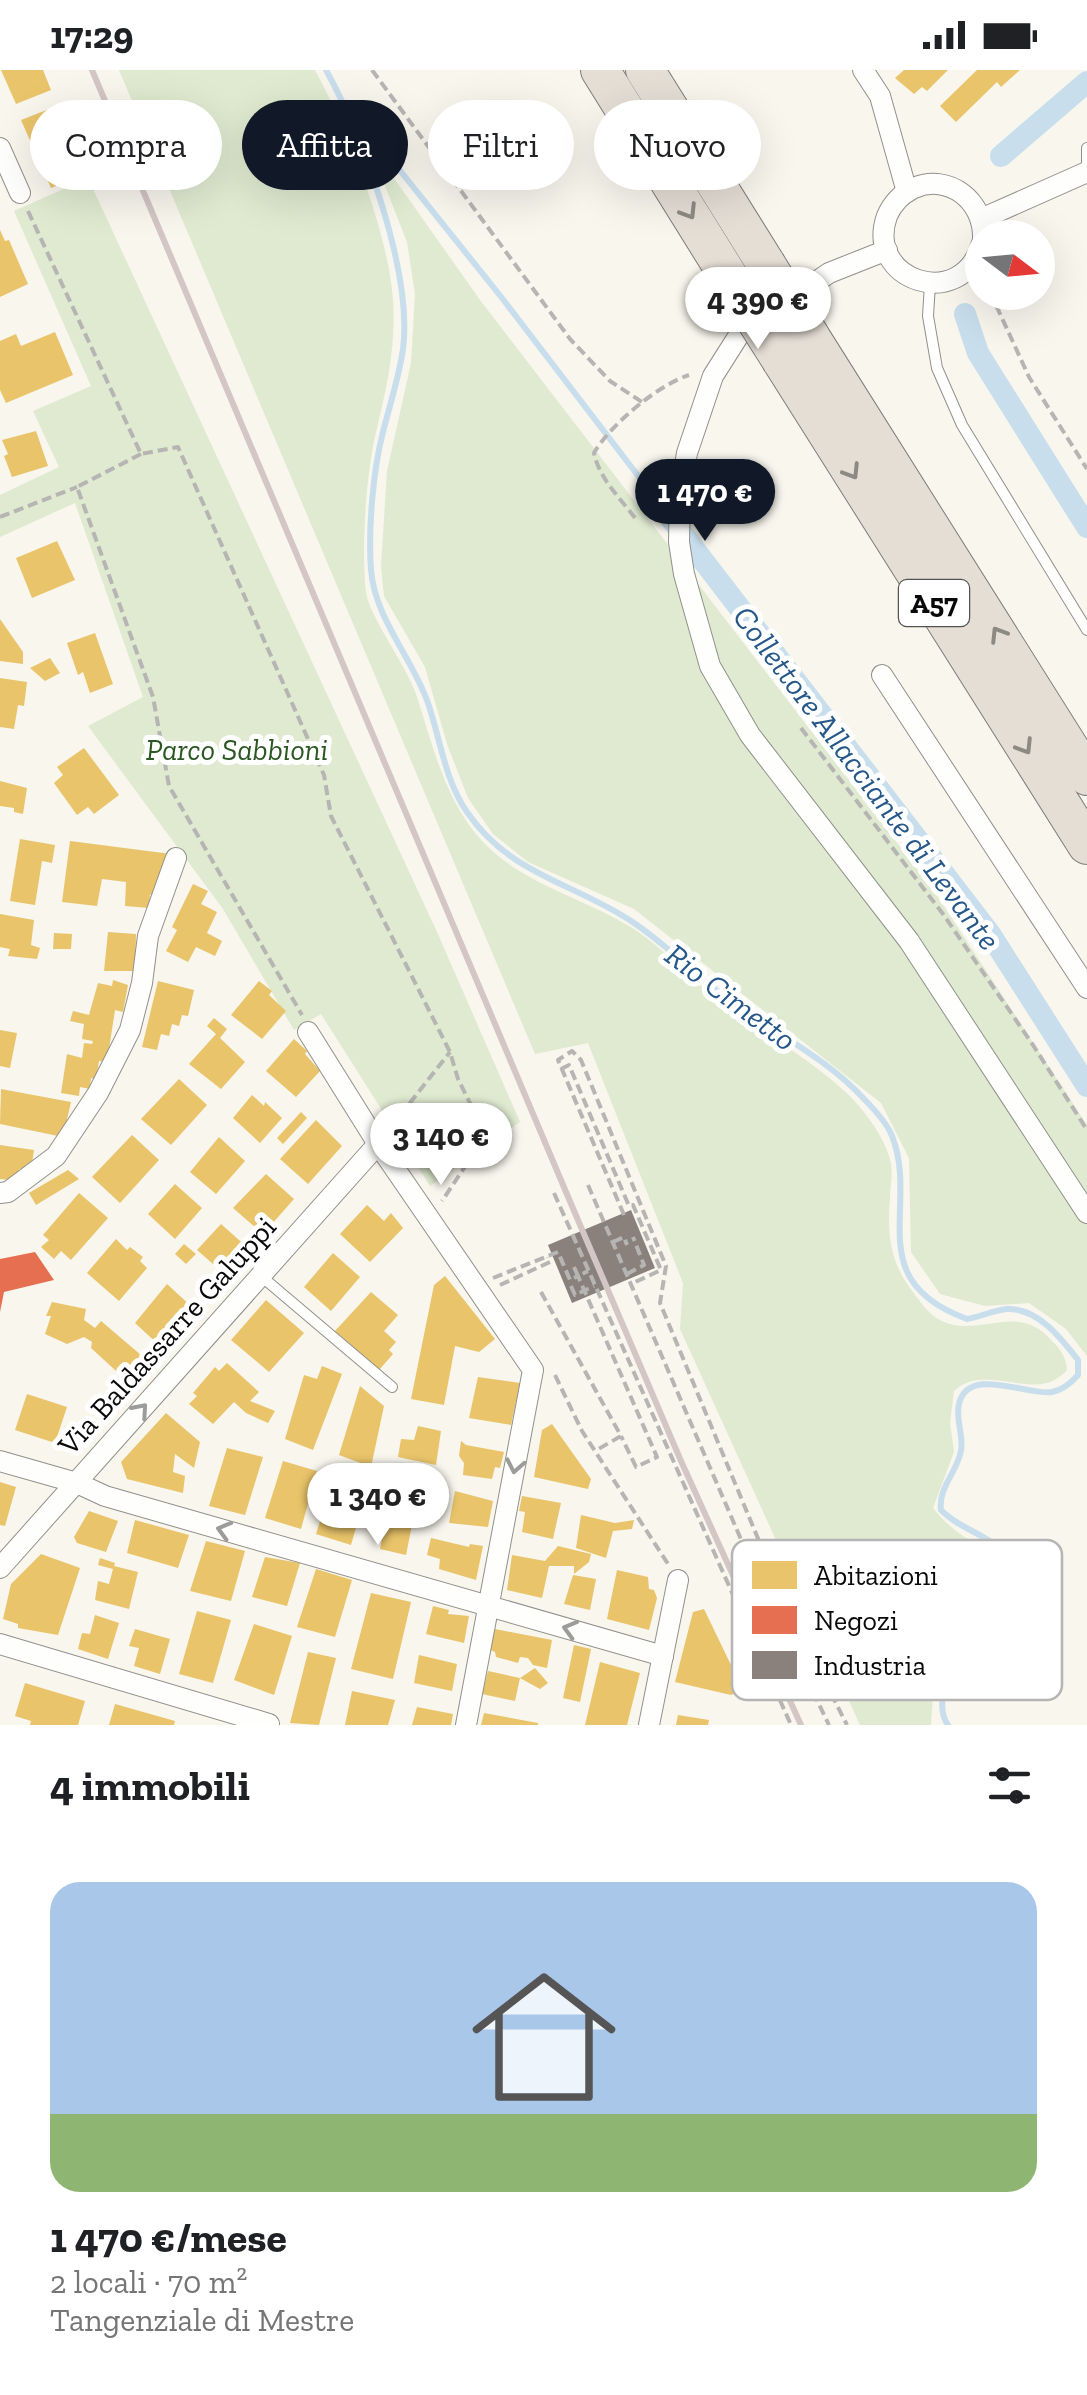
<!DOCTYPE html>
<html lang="it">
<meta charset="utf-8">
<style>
body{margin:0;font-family:"Zilla Slab",serif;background:#f6f6f6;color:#202124;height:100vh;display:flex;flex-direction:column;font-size:38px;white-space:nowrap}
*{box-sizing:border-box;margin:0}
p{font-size:32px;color:#757577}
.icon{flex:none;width:55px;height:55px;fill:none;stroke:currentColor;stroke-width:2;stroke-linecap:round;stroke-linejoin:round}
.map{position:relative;height:1655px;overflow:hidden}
.sheet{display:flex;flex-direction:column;background:#fff;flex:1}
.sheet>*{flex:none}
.hud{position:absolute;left:30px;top:30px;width:1028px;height:90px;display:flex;gap:20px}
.needle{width:65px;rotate:106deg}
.buttons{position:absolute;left:965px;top:150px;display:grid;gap:20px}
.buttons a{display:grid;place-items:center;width:90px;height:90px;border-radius:50%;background:#fff;box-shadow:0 10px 40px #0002;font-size:50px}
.price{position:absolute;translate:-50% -85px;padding:0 22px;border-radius:35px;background:#fff;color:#222;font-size:32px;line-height:65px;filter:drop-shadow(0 2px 5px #0008)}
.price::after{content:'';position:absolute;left:50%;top:60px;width:30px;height:22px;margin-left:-15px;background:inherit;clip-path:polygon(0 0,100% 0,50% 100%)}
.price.on{background:#111827;color:#fff}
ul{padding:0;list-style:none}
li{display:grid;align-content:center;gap:20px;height:530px;padding:0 50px}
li+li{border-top:2px solid #e0e0e0}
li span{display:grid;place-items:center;height:310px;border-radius:30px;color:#555}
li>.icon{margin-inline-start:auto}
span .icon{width:180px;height:180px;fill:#fffc;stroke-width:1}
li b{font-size:42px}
h2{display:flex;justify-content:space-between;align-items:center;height:120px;padding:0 50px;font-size:42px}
.tag{padding:0 35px;border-radius:45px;background:#fff;box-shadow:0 10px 40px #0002;font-size:35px;line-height:90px}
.tag.on{background:#111827;color:#fff}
.status{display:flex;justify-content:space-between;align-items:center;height:70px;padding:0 50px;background:#fff;direction:ltr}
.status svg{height:28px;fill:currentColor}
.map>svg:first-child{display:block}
.green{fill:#dfead0}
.homes{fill:#e9c46a}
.shops{fill:#e76f51}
.industry{fill:#8a817c}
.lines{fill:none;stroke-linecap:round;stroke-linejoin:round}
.stream{stroke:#c8deed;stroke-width:6}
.canal{stroke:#c8deed;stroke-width:22}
.lane-casing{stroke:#91908c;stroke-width:12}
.street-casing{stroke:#91908c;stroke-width:22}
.highway-casing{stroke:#7e7d79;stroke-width:40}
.path{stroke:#b6b5b4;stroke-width:4;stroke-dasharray:10 5;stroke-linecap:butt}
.lane{stroke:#fefefc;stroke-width:10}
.street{stroke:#fefefc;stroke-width:20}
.highway{stroke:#e5ded5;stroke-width:38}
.rail{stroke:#d3c6c4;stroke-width:6}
.highway-bridge-casing{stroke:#7e7d79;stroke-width:40;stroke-linecap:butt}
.highway-bridge{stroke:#e5ded5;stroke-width:38}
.oneway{stroke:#8d8983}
.oneway2{stroke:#9c9c9b}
.labels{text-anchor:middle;stroke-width:10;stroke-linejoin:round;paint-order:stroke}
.shield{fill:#fff;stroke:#535353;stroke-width:2.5}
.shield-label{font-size:28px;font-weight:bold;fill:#090909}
.park-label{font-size:30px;font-style:italic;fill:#2b5723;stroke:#fff}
.street-label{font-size:30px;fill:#090909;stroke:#fff}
.water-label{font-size:32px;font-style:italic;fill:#255789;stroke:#fff}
.key{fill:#fff;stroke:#b5b5b5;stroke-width:2.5}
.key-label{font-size:28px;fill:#090909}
</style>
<div class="status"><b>17:29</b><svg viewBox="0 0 49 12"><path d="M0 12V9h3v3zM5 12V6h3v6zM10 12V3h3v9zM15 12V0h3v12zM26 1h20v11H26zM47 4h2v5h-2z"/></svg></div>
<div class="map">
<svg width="1087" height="1655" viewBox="0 0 1087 1655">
<rect width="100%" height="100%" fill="#f8f6ed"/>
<g class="green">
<path d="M119 0H315C348 61 388 161 393 230 396 276 387 317 376 362 366 404 361 479 366 522 370 549 407 595 417 627 433 677 446 732 482 771 523 815 585 828 634 859 665 879 689 909 718 930 761 962 824 996 859 1036 873 1053 887 1073 891 1094 893 1105 890 1117 890 1128 887 1165 890 1193 913 1222 919 1230 927 1242 935 1247 976 1274 1015 1228 1052 1271 1061 1280 1066 1287 1067 1300 1036 1336 987 1290 954 1321L950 1353 954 1382 933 1438C938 1444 944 1451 950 1456 974 1477 1003 1482 1012 1518 1001 1539 989 1538 970 1549 933 1568 934 1619 931 1655H860L680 1259 683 1213 588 973 535 984Z"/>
<path d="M367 70 480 230 934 821 1087 1055V1286L1066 1259 1029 1233 985 1236 940 1224 911 1182 909 1088 881 1033 634 839 528 792 493 764 468 728 447 674 425 597 384 526 381 497 387 401 411 293 415 224 407 172Z"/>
<path d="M88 108 437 862 520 1052 430 1116 321 944 294 960 223 839 88 656 143 627 75 433 0 467V425L59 397 33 341 91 316 14 141Z"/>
</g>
<g class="homes">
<path d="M1 0H43L51 20 16 34Z"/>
<path d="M904 0H948L927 21 922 17 914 24 895 8Z"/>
<path d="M977 0H1020L1001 17 997 12 956 52 940 36Z"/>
<path d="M57 36 88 103 51 118 21 50Z"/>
<path d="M0 160 5 171 9 170 28 214 0 227Z"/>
<path d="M55 262 73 305 6 333 0 320V271L16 264 21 276Z"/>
<path d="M36 361 48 396 12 407 4 386 8 384 2 370Z"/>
<path d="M57 471 75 510 32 528 16 488Z"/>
<path d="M0 549 23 582V594L0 591Z"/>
<path d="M95 563 113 614 90 623 83 602 78 605 67 573Z"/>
<path d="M50 588 60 603 45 611 30 598Z"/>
<path d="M0 608 27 612 24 636 18 635 14 659 0 657Z"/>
<path d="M84 678 119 725 94 744 88 737 77 745 54 713 63 705 57 697Z"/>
<path d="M0 711 27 718 23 744 14 742V738L0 736Z"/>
<path d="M20 769 55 775 52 793 42 791 35 835 10 831Z"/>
<path d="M70 771 171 784 166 804H159L156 822 150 825 149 838 125 836 126 812 102 809 97 836 62 832Z"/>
<path d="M193 814 208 821 201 834 217 842 207 863 222 871 215 886 196 877 188 892 166 881 177 860 172 857Z"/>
<path d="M0 844 34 850 31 875 40 878 37 889 8 886 10 879 0 877Z"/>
<path d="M108 862 136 864 135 901H104Z"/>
<path d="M54 863 72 864 71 879H53Z"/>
<path d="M113 910 128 915 123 942 115 940 107 992 99 991 96 1009 91 1008 90 1019 80 1017 79 1026 61 1023 67 984 82 988 84 973 92 974 93 971 82 969 84 954 70 951 73 941 89 945 98 913 112 916Z"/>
<path d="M158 911 194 920 188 946 182 945 179 956 172 954 169 966 161 964 157 980 142 977Z"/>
<path d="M259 911 272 921 269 925 286 941 262 969 231 945Z"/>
<path d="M214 948 227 959 220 968 245 992 221 1019 189 994 216 964 207 956Z"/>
<path d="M0 960 17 963 10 998 0 996Z"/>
<path d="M294 969 307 981 305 984 320 1001 296 1027 266 1001Z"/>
<path d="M179 1009 207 1035 171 1075 141 1049Z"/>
<path d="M1 1019 71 1032 63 1067 0 1054Z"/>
<path d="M252 1025 264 1036 265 1032 282 1048 260 1073 233 1048Z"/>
<path d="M301 1042 307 1048 283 1074 277 1068Z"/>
<path d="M316 1050 342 1076 308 1114 280 1089Z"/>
<path d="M132 1065 159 1090 120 1133 92 1107Z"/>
<path d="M219 1067 245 1091 216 1124 190 1102Z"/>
<path d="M0 1075 34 1080 31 1100 19 1099 20 1111 0 1109Z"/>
<path d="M68 1100 79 1109 36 1135 29 1123Z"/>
<path d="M266 1104 294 1129 263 1164 233 1138Z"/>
<path d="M175 1114 202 1138 175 1169 148 1144Z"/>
<path d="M79 1123 108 1148 71 1190 61 1181 54 1189 41 1177 49 1170 43 1165Z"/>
<path d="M367 1135 384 1151 391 1143 403 1158 370 1192 340 1164Z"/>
<path d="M221 1154 249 1179 241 1190 235 1186 221 1201 197 1180Z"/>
<path d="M116 1169 127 1180 130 1177 143 1187 140 1191 147 1198 119 1231 87 1203Z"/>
<path d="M184 1174 196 1184 186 1194 175 1184Z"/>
<path d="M333 1183 360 1207 331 1241 304 1217Z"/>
<path d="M445 1206 495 1269 479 1282 455 1276 444 1335 411 1329 434 1215Z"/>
<path d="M167 1214 193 1238 160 1276 135 1253Z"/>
<path d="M371 1222 398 1245 384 1261 396 1272 389 1280 393 1284 379 1300 335 1261Z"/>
<path d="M266 1230 304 1263 269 1302 231 1270Z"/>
<path d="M52 1232 86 1239 84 1250 95 1258 101 1251 148 1291 140 1303 135 1301 127 1311 91 1278 92 1272 84 1267 67 1274 45 1264 51 1246H46Z"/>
<path d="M227 1293 259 1322 250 1331 275 1341 268 1353 246 1343 234 1332 213 1354 189 1334 197 1326 193 1323 215 1297 219 1301Z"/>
<path d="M322 1296 342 1304 313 1380 285 1369 304 1305 317 1309Z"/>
<path d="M478 1307 520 1313 511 1355 469 1348Z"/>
<path d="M360 1316 384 1336 371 1397 339 1385Z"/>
<path d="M27 1324 67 1337 55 1373 15 1360Z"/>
<path d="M166 1343 200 1372 194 1398 175 1384 173 1402 185 1406 183 1423 127 1409 121 1392Z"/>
<path d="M552 1354 591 1409 588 1419 534 1407 542 1360Z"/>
<path d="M418 1356 441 1361 436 1395 398 1387 401 1369 414 1370Z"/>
<path d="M461 1371 466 1375 504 1382 500 1398 495 1397 492 1409 463 1405 464 1393 459 1386Z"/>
<path d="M227 1378 263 1387 245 1445 209 1436Z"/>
<path d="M283 1391 317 1401 301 1459 265 1448Z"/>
<path d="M390 1402 433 1411 427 1437 385 1427Z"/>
<path d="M334 1407 368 1416 351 1475 316 1464Z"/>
<path d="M0 1412 16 1417 5 1456 0 1455Z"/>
<path d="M455 1421 493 1431 488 1457 449 1453Z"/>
<path d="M522 1426 561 1433 553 1469 522 1462 525 1442 519 1441Z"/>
<path d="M89 1441 118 1451 106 1482 77 1473 74 1467Z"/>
<path d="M387 1445 413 1450 406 1485 380 1479Z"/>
<path d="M581 1445 615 1453 634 1450 632 1459 613 1461 606 1488 576 1478Z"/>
<path d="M135 1450 189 1465 178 1498 127 1483Z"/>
<path d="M431 1468 469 1477 470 1474 483 1476 476 1510 439 1499 440 1489 427 1485Z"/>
<path d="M206 1471 245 1481 231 1531 190 1521Z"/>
<path d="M558 1476 591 1484 589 1492 574 1504V1496H549L542 1528 507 1520 512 1485 545 1491Z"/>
<path d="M41 1484 80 1498 58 1565 18 1558V1554L3 1549 11 1514Z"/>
<path d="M265 1487 300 1493 287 1536 252 1527Z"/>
<path d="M100 1488 115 1493 114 1496 138 1502 129 1539 95 1530 98 1511 109 1514 113 1499 98 1495Z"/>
<path d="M316 1499 352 1510 335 1567 297 1557Z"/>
<path d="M617 1500 648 1507 649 1519 654 1520 657 1528 649 1560 607 1549Z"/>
<path d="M573 1505 596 1509 590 1540 564 1534Z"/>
<path d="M371 1523 411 1532 393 1609 351 1599Z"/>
<path d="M433 1536 449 1540 448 1544 469 1546 464 1573 426 1564Z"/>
<path d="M704 1539 743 1620 731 1625 675 1612 693 1542Z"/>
<path d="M197 1541 231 1550 213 1613 179 1604Z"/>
<path d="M95 1545 119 1553 108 1589 78 1579 82 1563 90 1564Z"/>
<path d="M254 1554 292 1566 274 1625 234 1610Z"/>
<path d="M135 1559 170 1569 160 1604 134 1596 139 1578 129 1576Z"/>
<path d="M495 1559 552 1570 547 1598 533 1595 528 1588 520 1587 518 1593 496 1587 495 1582 490 1580Z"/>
<path d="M574 1575 591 1579 580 1632 563 1628Z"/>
<path d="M308 1582 336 1588 319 1655 290 1653Z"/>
<path d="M419 1585 457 1594 452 1621 414 1613Z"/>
<path d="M600 1592 640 1603 627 1655H585Z"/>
<path d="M535 1598 548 1613 540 1619 520 1608Z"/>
<path d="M488 1601 520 1608 515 1631 482 1624Z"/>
<path d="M25 1613 85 1631 78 1655H30L31 1651 15 1646Z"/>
<path d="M352 1621 395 1630 388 1655H345Z"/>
<path d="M115 1634 175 1651 174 1655H109Z"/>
<path d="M417 1637 453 1644 451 1655H412Z"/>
<path d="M484 1643 538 1653V1655H481Z"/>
<path d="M678 1645 709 1650 708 1655H676Z"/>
</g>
<path class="shops" d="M35 1182 54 1210 4 1222 0 1242V1189Z"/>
<path class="industry" d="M631 1140 655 1198 572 1233 548 1175Z"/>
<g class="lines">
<g class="stream">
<path d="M326 0C363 66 413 203 403 279 399 307 390 334 383 362 373 400 368 460 371 500 375 549 412 587 428 633 440 668 445 711 467 742 510 805 572 812 631 851 662 871 687 897 715 919 762 957 823 984 864 1029 874 1039 887 1053 892 1066 920 1136 860 1210 967 1249 980 1247 994 1240 1007 1239 1038 1238 1061 1268 1078 1290V1305C1071 1313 1063 1320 1052 1322 1028 1326 968 1295 959 1334 955 1349 964 1365 961 1381 957 1402 938 1418 941 1440 961 1461 992 1464 1009 1490 1045 1547 979 1540 959 1565 948 1578 946 1601 944 1617 942 1630 940 1644 948 1655"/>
<path d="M346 33 502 228 662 437"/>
</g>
<g class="canal">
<path d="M1001 86 1087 12"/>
<path d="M965 244 978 283 1087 457"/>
<path d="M662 437 990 864 1087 1016"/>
</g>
<defs>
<g id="lane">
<path d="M1087 78V94"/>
<path d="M930 214 928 246 937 298 962 355 1087 560"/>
<path d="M261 1206 392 1317"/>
</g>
<g id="street">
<path d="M863 0 880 26 907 122"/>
<path d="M0 78 20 123"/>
<path d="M981 149 1087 102"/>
<path d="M982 173C962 244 864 210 887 146 892 134 902 123 914 118 949 103 984 131 983 168"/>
<path d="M887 180 829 203 739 265 713 306 687 383 680 425 679 472 684 504 710 596 750 665 909 871 1087 1143"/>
<path d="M882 605 1087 918"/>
<path d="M308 962 378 1074 533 1300 466 1655"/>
<path d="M0 1123 8 1122 56 1086 98 1023 130 960 142 913 148 866 176 788"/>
<path d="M0 1391 77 1413 105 1426 663 1586"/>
<path d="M0 1498 378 1074"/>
<path d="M0 1574 269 1654"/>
<path d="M649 1655 678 1510"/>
</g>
<g id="highway">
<path d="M600 0 735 217"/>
<path d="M645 0 766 194"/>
<path d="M810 266 1087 706"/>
<path d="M781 290 1087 775"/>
</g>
</defs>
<use href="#lane" class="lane-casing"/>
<use href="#street" class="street-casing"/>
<use href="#highway" class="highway-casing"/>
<g class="path">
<path d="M372 0 570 269 610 311 642 332"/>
<path d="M28 141 141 384 178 377 324 705 331 746 450 982 458 1009 486 1065 442 1131"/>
<path d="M990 222 1029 307 1087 399"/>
<path d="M141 384 77 417 153 627 169 716 302 945"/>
<path d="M0 447 77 417"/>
<path d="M635 448C620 428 599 408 594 383 610 355 658 315 689 305"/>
<path d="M801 658 943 844 1033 975 1087 1060"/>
<path d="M561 999 569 995 629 1136 633 1135 661 1200 631 1214"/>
<path d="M391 1057 450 982"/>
<path d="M588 1115 759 1511 829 1655"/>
<path d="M554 1123 791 1655"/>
<path d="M624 1145 558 990 572 981 581 990 666 1196 660 1233 784 1531 847 1655"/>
<path d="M613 1172 624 1167 627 1175"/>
<path d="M574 1197 578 1206 588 1201"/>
<path d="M627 1204 644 1195 633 1167"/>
<path d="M493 1208 558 1182 570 1210 578 1206 657 1387 636 1397 621 1366"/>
<path d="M500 1215 550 1192 548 1187"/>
<path d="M571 1216 575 1225 594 1216"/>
<path d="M541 1222 621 1366 595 1381"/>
<path d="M555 1305 582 1361 668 1494"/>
</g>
<use href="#lane" class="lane"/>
<use href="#street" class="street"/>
<use href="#highway" class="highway"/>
<path class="rail" d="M92 0 566 1122 681 1391 801 1655"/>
<defs>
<g id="highway-bridge">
<path d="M766 194 810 266"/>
<path d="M735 217 781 290"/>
</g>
</defs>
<use href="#highway-bridge" class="highway-bridge-casing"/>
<use href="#highway-bridge" class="highway-bridge"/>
</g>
<defs><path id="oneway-chevron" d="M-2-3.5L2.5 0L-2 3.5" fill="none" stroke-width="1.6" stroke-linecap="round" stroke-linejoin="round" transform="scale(2.5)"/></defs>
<g class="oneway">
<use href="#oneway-chevron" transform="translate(689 142) rotate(58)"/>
<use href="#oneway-chevron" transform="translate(852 402) rotate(58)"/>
<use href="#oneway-chevron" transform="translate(998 564) rotate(-122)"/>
<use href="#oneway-chevron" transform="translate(1025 677) rotate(58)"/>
</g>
<g class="oneway2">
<use href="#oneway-chevron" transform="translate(141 1340) rotate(-49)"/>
<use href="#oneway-chevron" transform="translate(515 1396) rotate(101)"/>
<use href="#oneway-chevron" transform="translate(224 1460) rotate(-164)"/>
<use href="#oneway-chevron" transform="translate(570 1559) rotate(-164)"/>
</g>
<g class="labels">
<rect class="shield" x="899" y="510" width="70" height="46" rx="8"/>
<g class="shield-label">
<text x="934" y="543">A57</text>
</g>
<g class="park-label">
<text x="237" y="690">Parco Sabbioni</text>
</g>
<g class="street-label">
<text transform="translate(167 1266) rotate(-48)" y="10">Via Baldassarre Galuppi</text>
</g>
<g class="water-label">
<text transform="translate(867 708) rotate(53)" y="11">Collettore Allacciante di Levante</text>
<text transform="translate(731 927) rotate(37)" y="11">Rio Cimetto</text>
</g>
</g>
<rect x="732" y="1470" width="330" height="160" rx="15" class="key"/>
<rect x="752" y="1491" width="45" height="28" fill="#e9c46a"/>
<rect x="752" y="1536" width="45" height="28" fill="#e76f51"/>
<rect x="752" y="1581" width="45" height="28" fill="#8a817c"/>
<g class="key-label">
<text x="814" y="1515">Abitazioni</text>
<text x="814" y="1560">Negozi</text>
<text x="814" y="1605">Industria</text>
</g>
</svg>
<div class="buttons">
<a><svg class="needle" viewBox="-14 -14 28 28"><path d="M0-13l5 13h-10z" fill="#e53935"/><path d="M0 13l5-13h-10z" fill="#757577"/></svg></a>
</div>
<b class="price" style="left:758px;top:282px">4 390 €</b>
<b class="price on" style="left:705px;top:474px">1 470 €</b>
<b class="price" style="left:441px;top:1118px">3 140 €</b>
<b class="price" style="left:378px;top:1478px">1 340 €</b>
<div class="hud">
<a class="tag">Compra</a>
<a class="tag on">Affitta</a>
<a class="tag">Filtri</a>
<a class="tag">Nuovo</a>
</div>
</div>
<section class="sheet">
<h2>4 immobili<svg class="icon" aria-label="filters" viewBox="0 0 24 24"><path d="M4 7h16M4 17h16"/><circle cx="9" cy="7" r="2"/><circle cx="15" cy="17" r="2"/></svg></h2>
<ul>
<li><span style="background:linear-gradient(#a9c7e8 75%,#8fb573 0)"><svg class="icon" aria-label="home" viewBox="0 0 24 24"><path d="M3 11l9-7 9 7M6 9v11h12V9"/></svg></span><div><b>1 470 €/mese</b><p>2 locali · 70 m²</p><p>Tangenziale di Mestre</p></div></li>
</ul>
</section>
